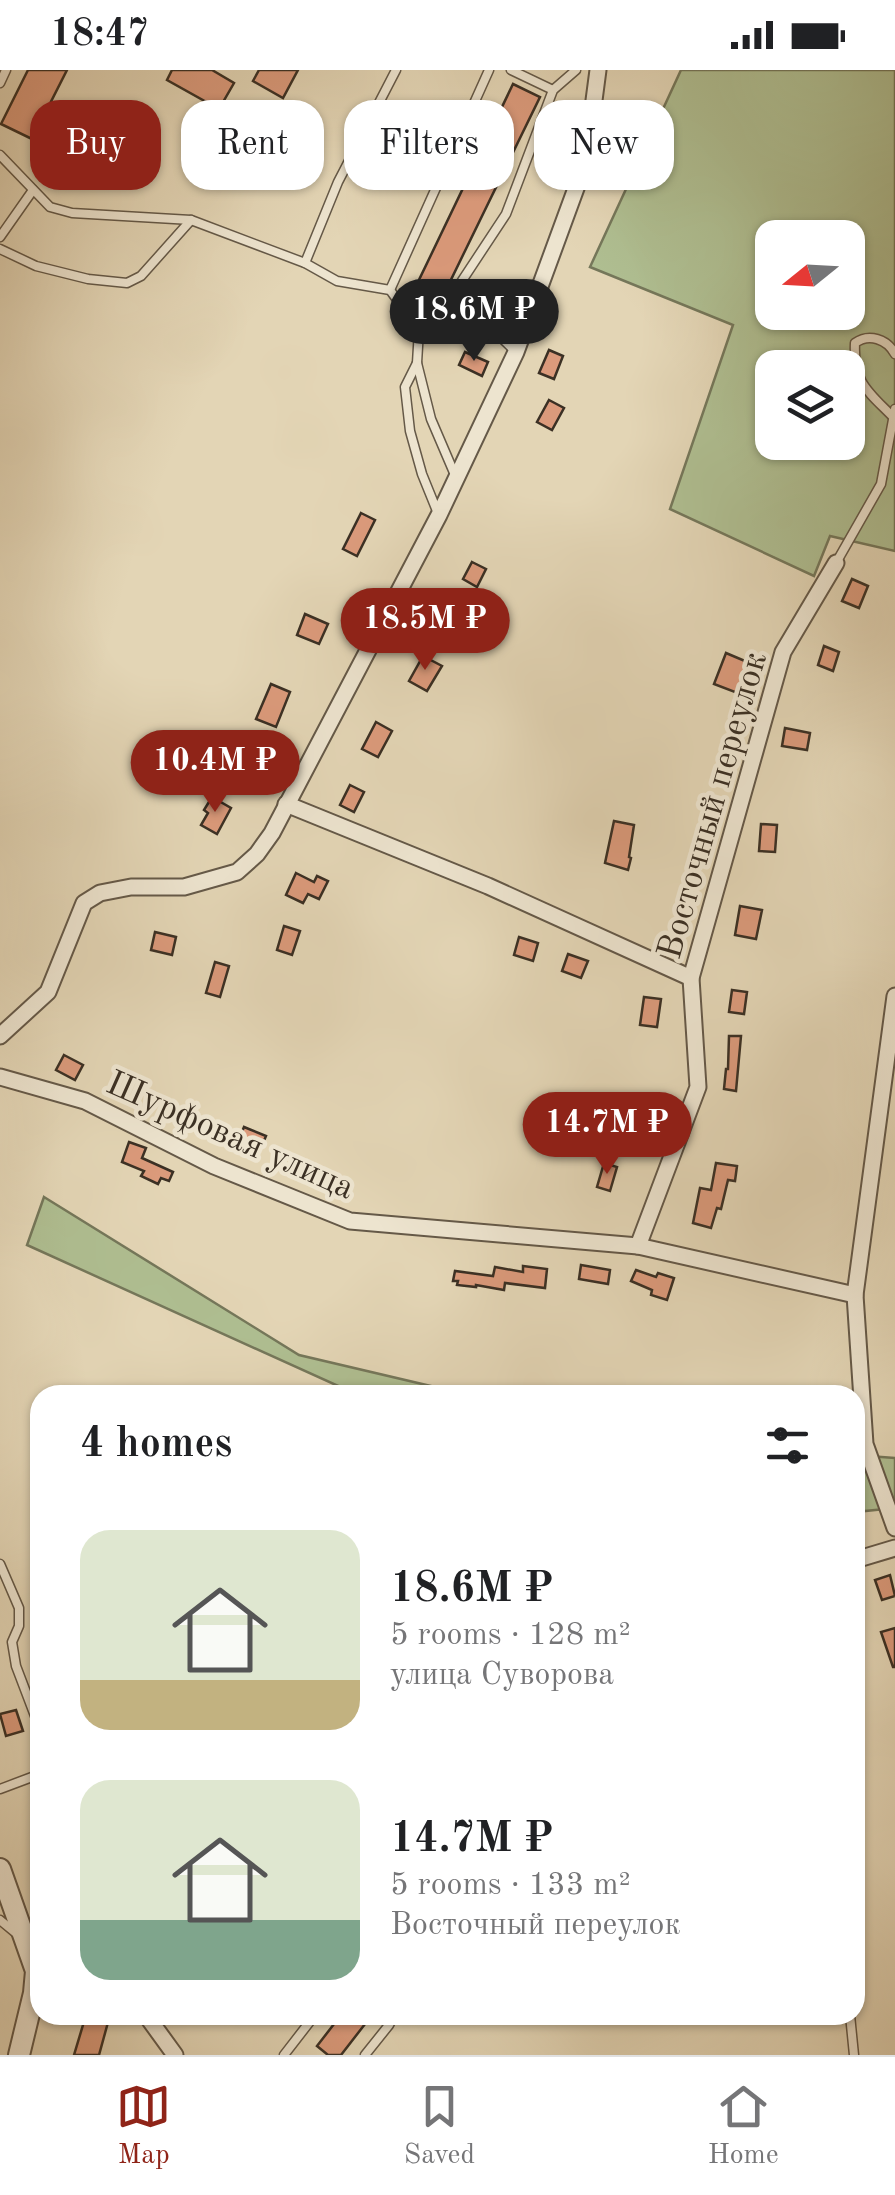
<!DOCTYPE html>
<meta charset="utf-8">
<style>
body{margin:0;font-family:"Old Standard TT",serif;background:#f2f2f2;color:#202124;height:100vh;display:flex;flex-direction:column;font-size:38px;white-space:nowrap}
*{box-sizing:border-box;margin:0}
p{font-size:32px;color:#757577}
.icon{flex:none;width:55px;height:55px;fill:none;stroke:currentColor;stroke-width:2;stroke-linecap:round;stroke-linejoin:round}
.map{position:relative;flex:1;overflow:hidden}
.sheet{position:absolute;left:30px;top:1315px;width:835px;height:640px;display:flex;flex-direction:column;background:#fff;border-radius:30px;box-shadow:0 2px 8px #0004}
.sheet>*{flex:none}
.top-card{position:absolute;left:30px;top:30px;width:835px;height:90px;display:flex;gap:20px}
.needle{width:65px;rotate:252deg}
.controls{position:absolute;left:755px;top:150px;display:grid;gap:20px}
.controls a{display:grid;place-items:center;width:110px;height:110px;border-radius:20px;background:#fff;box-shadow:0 2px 8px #0004;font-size:50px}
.price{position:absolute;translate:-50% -85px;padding:0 22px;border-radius:35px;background:#8f2418;color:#fff;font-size:32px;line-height:65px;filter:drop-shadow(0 2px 5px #0008)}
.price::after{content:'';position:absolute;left:50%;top:60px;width:30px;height:22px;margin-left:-15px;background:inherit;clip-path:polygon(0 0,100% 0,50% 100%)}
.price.active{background:#222;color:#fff}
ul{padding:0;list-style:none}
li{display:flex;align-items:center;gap:30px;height:250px;padding:0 50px}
li span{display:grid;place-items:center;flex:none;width:280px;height:200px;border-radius:30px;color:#555}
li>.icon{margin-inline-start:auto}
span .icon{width:120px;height:120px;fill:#fffc;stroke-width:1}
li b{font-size:42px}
h2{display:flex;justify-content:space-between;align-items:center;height:120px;padding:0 50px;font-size:42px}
.pill{padding:0 35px;border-radius:30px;background:#fff;box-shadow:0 2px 8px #0004;font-size:35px;line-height:90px}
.pill.active{background:#8f2418;color:#fff}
.status{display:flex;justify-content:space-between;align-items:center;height:70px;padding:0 50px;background:#fff;direction:ltr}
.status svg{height:28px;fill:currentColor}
.dock{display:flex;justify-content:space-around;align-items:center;height:140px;border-top:2px solid #e0e0e0;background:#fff;font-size:28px;color:#757577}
.dock a{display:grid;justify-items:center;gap:5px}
.dock .active{color:#8f2418}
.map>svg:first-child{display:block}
.green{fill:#afbe91;stroke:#75775a;stroke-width:2.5;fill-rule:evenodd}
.building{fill:#db9a7b;stroke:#3b3024;stroke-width:2.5}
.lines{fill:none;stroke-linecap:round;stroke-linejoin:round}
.service-casing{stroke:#655948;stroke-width:11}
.minor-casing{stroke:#655948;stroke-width:19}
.tertiary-casing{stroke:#655948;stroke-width:24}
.service{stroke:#ede4cf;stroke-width:8}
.minor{stroke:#ede4cf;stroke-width:15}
.tertiary{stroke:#ede4cf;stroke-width:20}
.labels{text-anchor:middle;stroke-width:9;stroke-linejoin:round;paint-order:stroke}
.street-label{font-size:35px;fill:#3b3024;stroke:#ede4cf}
</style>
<div class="status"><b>18:47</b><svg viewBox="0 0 49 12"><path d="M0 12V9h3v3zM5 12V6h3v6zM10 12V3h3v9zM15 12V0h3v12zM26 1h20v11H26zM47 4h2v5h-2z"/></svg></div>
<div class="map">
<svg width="895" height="1985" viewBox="0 0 895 1985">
<rect width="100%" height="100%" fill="#e3d5b5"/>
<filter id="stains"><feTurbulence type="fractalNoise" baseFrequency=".002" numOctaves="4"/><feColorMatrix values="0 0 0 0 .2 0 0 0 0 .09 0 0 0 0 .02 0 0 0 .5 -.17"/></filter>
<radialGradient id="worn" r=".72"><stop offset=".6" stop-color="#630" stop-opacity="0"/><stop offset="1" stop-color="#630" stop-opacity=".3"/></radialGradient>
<g class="green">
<path d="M681 0H895V481L830 466 814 506 670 439 733 255 590 197ZM772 168H848V242H772ZM772 298H848V372H772Z"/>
<path d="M44 1127 299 1285 469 1325H358L27 1175Z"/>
<path d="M855 1385 895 1388V1438L855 1442Z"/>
</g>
<g class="building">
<path d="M28 0H67L32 69 1 54Z"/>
<path d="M172 0H212L234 13 219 39 167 10Z"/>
<path d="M259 0H298L283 28 253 11Z"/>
<path d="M513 14 540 27 444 224 418 212Z"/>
<path d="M549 280 563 286 554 309 539 303Z"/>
<path d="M465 282 488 292 482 306 459 295Z"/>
<path d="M549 330 564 338 552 360 537 352Z"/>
<path d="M361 443 375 450 357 486 343 479Z"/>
<path d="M472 492 486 499 477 517 463 509Z"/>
<path d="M852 509 868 516 859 538 842 531Z"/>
<path d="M305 544 328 554 319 574 297 565Z"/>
<path d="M824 576 839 582 833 601 818 595Z"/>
<path d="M726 583 752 594 740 624 714 614Z"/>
<path d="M423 586 442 596 427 621 409 611Z"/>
<path d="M271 614 290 622 276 657 256 649Z"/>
<path d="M376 652 392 661 378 687 362 679Z"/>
<path d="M785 658 810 663 807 680 782 676Z"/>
<path d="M350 715 364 722 354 742 340 735Z"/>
<path d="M212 727 231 738 217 764 201 755 208 743 204 740Z"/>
<path d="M614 751 634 755 629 787 631 788 628 800 605 793Z"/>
<path d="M761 754 777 755 775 782 759 781Z"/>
<path d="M296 803 314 812 317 806 328 811 319 829 308 824 303 833 286 825Z"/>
<path d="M740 836 762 840 756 869 735 865Z"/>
<path d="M284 856 300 861 292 885 277 880Z"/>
<path d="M155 862 176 867 172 885 151 880Z"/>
<path d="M519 867 538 873 533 891 514 885Z"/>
<path d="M568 884 588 891 581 908 562 901Z"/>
<path d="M215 892 229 896 220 927 206 923Z"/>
<path d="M732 920 747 922 744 944 729 942Z"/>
<path d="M644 927 661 929 657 957 640 955Z"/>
<path d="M729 966H741L736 1021 724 1019 726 999H728Z"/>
<path d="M64 985 83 995 75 1010 56 1000Z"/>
<path d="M244 1057 266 1066 256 1090 234 1081Z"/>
<path d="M129 1072 146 1078 142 1088 173 1102 169 1111 161 1108 158 1114 141 1106 144 1101 122 1092Z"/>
<path d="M604 1093 617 1097 610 1121 597 1117Z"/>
<path d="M716 1093 737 1096 735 1111 728 1110 721 1139 717 1138 711 1158 693 1153 700 1118 711 1120Z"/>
<path d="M581 1195 610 1200 608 1214 579 1209Z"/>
<path d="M523 1196 547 1199 545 1218 505 1213 504 1220 476 1215V1217L457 1215 458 1211H453L455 1201 493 1206 495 1197 523 1202Z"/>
<path d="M636 1200 656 1207 658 1203 674 1208 667 1230 651 1225 652 1220 631 1211Z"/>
<path d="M890 1505 895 1526 882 1530 875 1510Z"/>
<path d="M895 1558V1597H893L881 1562Z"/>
<path d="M16 1640 23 1661 6 1666 0 1644Z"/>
<path d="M86 1945H110L99 1985H74Z"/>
<path d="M341 1945H372L341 1985H328L317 1976Z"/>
</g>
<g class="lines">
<defs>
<g id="service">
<path d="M511 0 553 20"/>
<path d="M0 13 6 0"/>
<path d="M0 85 50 137 72 143 191 150 305 193 337 211 390 220 419 260"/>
<path d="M0 167 33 120"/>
<path d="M0 179 36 196 88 209 127 213 141 206 191 150"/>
<path d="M305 193 338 112 396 0"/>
<path d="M390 220 489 0"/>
<path d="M448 232 481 248 516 282"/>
<path d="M895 284C887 269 869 263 855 273 853 314 869 322 895 349"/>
<path d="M417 293 405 317 410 361 422 404 437 441"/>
<path d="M455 405 431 349 417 293 419 260 448 232 506 144 553 20 576 0"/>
<path d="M836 493 881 414 895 339"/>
<path d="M0 1494 19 1538V1556L12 1572 16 1596 40 1659"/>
<path d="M0 1719 40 1704"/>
<path d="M0 1850 17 1864"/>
<path d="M850 1945 854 1985"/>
<path d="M284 1985 315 1945"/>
<path d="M365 1985 389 1955 394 1945"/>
</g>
<g id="minor">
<path d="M286 734 488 816 691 908"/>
<path d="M895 926 855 1225 865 1374 895 1458"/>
<path d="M0 966 48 922 84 833 100 823 131 817H184L237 802 257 784 272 763 439 445 516 282 586 91 598 0"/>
<path d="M0 1007 85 1031 214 1096 350 1151 638 1176 855 1225"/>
<path d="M638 1176 698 1017 691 908 783 582 836 493"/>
<path d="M855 1490 895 1478"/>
<path d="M146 1945 175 1985"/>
</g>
<path id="tertiary" d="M0 1799 36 1901 34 1923 19 1985"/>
</defs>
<use href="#service" class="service-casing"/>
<use href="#minor" class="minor-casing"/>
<use href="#tertiary" class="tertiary-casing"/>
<use href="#service" class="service"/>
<use href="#minor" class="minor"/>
<use href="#tertiary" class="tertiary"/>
</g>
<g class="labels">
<g class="street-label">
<text transform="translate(711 735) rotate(-74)" y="12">Восточный переулок</text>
<text transform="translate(231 1064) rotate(24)" y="12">Шурфовая улица</text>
</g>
</g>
<rect width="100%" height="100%" filter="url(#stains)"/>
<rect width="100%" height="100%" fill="url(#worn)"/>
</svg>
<div class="controls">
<a><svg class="needle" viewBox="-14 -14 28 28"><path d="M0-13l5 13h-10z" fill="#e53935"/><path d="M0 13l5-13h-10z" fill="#757577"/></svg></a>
<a><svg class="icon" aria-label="layers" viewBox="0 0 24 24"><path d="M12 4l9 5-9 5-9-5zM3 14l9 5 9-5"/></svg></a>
</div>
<b class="price active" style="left:474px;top:294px">18.6M ₽</b>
<b class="price" style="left:425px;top:603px">18.5M ₽</b>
<b class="price" style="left:215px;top:745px">10.4M ₽</b>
<b class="price" style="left:607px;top:1107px">14.7M ₽</b>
<div class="top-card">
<a class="pill active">Buy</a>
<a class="pill">Rent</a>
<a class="pill">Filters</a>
<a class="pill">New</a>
</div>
<section class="sheet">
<h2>4 homes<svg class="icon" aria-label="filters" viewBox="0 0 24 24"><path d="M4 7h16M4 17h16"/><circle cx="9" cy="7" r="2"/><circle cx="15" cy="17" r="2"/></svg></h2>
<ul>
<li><span style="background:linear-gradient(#dfe7d0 75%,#c2b280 0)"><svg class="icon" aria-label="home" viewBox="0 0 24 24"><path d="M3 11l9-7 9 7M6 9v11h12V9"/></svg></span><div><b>18.6M ₽</b><p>5 rooms · 128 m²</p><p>улица Суворова</p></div></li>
<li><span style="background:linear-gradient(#dfe7d0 70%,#7fa58c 0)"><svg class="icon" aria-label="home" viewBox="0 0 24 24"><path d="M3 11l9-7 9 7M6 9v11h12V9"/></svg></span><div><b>14.7M ₽</b><p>5 rooms · 133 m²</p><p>Восточный переулок</p></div></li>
</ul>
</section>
</div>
<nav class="dock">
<a class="active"><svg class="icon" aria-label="map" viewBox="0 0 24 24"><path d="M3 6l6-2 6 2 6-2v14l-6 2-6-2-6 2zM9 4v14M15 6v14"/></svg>Map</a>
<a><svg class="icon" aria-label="saved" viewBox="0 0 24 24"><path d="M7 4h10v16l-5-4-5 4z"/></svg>Saved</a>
<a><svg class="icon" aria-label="home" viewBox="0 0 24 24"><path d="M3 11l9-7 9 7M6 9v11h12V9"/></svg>Home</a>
</nav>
